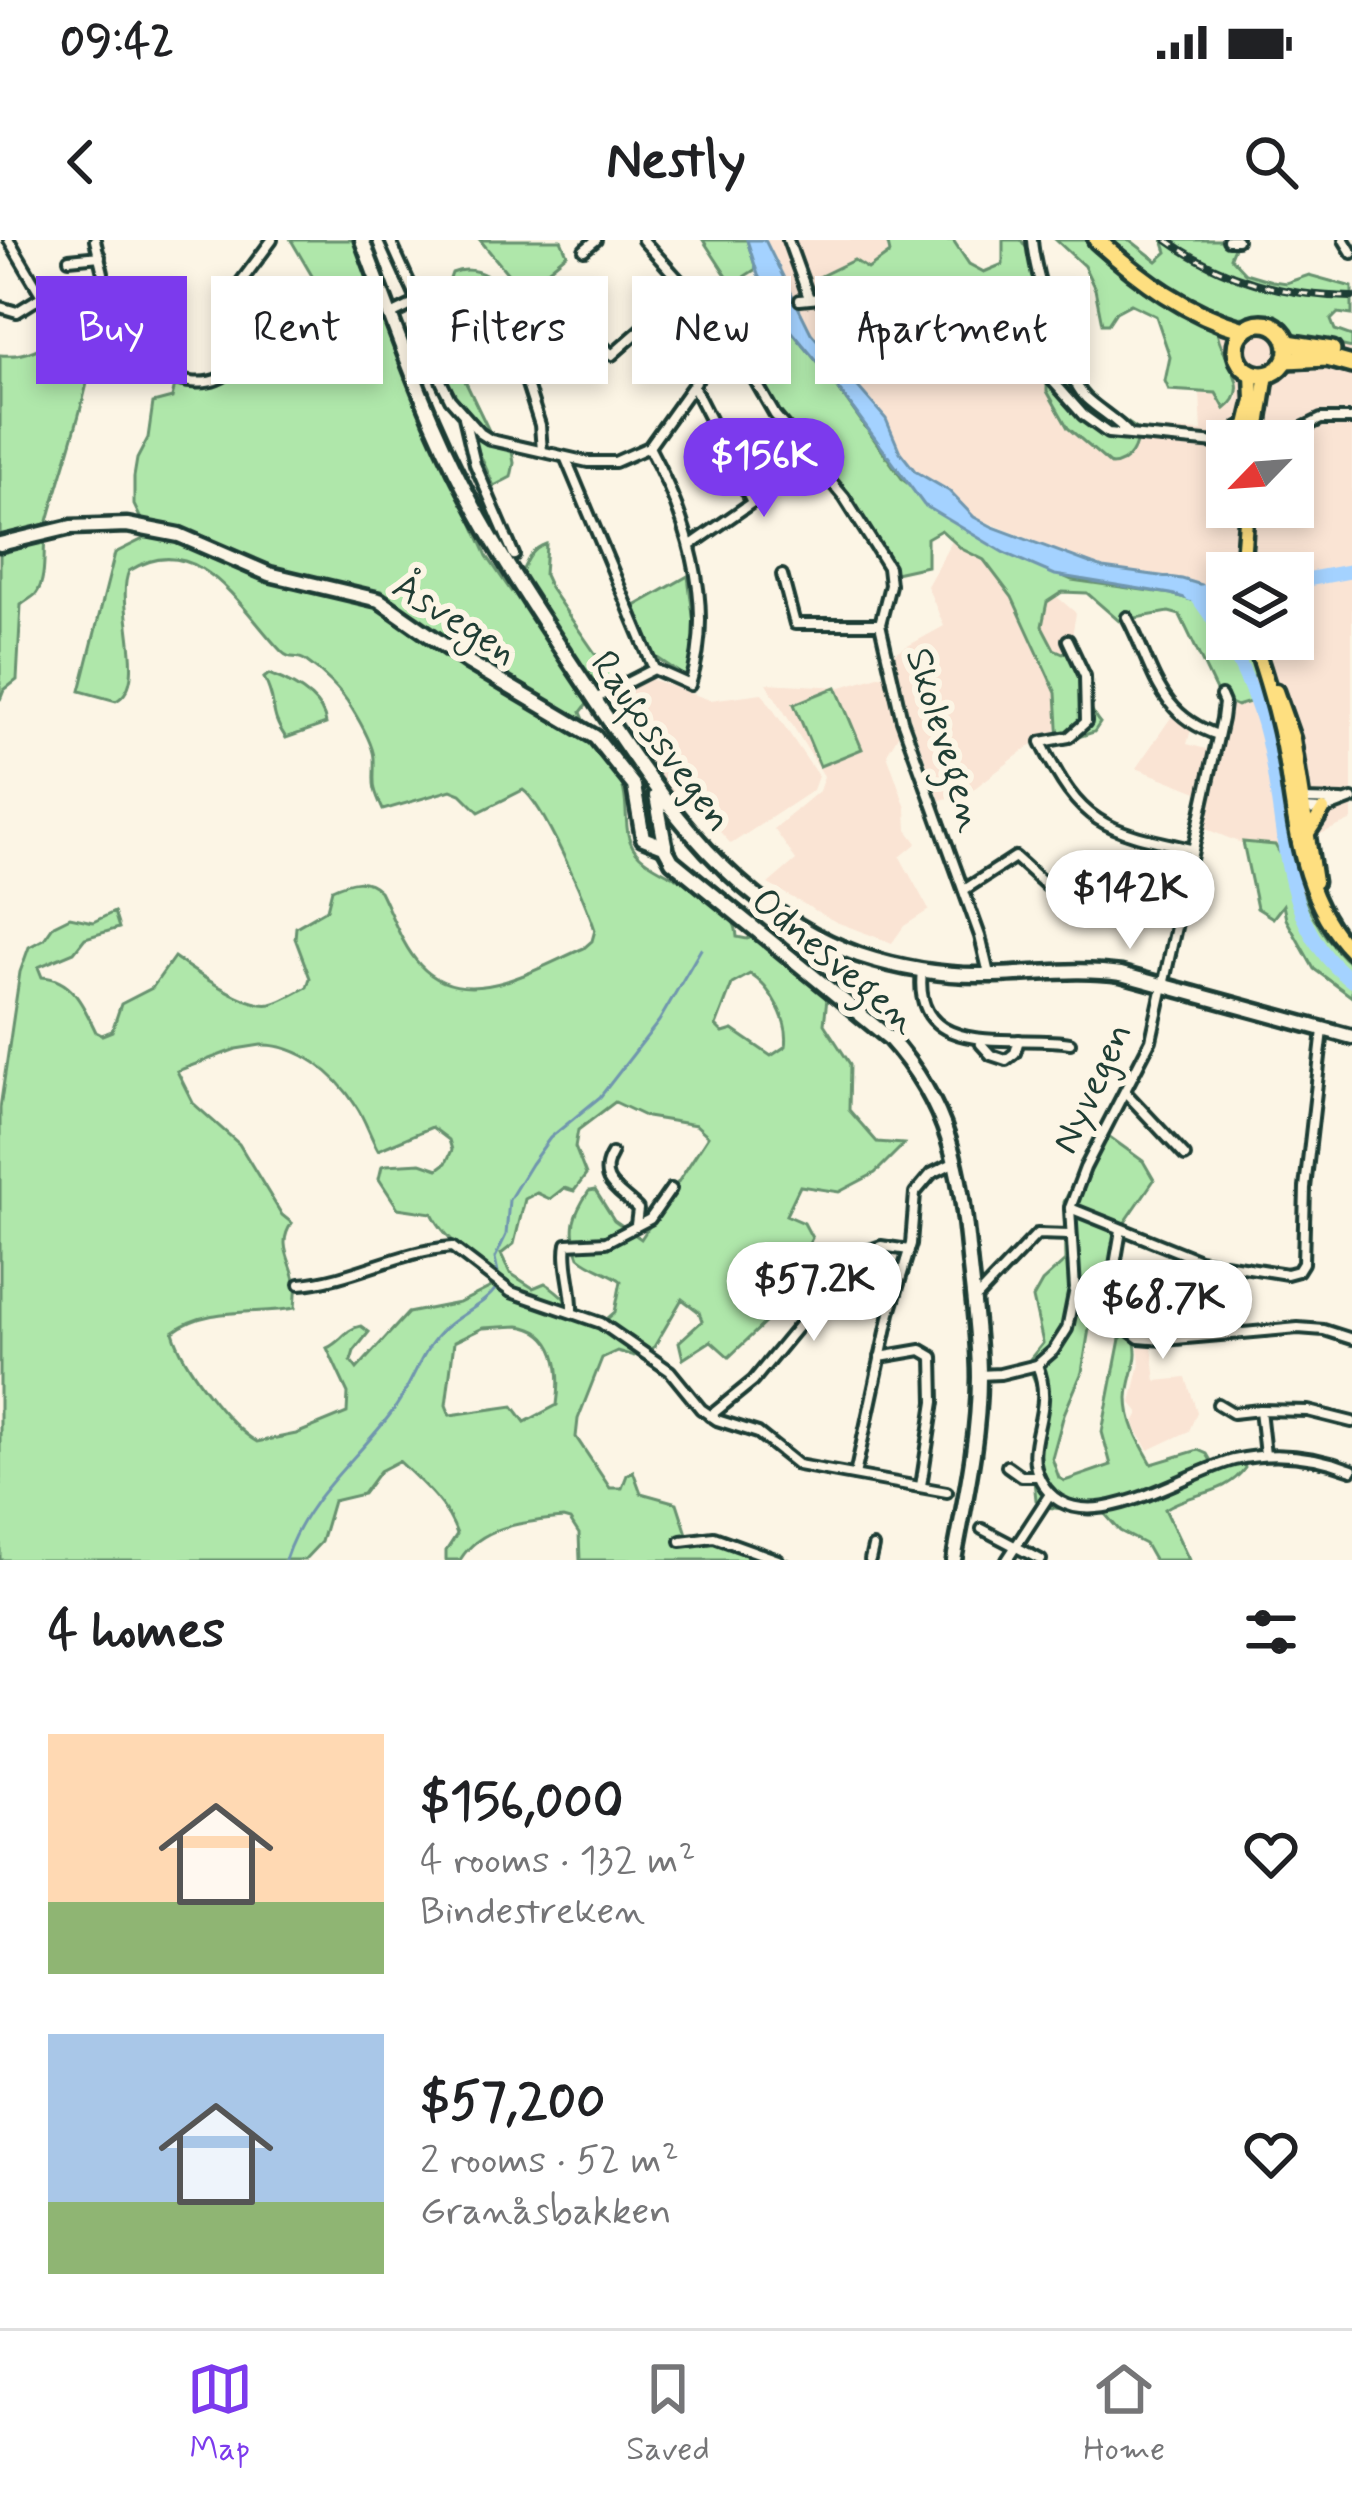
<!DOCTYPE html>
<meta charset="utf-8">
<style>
body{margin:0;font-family:Mynerve,sans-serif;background:#f2f2f2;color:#202124;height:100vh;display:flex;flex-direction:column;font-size:45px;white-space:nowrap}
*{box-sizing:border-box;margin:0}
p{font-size:39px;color:#757577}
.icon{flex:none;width:66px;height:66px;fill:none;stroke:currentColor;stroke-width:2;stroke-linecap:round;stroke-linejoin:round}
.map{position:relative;height:1320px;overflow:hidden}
.panel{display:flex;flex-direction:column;background:#fff;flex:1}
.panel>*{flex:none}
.hud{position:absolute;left:36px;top:36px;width:1281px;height:108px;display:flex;gap:24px}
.needle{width:78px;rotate:245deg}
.buttons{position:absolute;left:1206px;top:180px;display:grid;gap:24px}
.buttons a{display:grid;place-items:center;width:108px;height:108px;border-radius:0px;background:#fff;box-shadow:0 6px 18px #0003;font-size:60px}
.price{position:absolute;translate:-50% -102px;padding:0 27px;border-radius:42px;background:#fff;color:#222;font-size:39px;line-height:78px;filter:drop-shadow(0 3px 6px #0008)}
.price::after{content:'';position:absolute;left:50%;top:72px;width:36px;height:27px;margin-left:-18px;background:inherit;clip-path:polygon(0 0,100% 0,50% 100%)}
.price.selected{background:#7c3aed;color:#fff}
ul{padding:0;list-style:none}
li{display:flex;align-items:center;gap:36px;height:300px;padding:0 48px}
li span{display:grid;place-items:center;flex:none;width:336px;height:240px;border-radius:0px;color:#555}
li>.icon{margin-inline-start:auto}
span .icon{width:144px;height:144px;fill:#fffc;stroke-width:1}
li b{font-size:51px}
h2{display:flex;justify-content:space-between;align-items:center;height:144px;padding:0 48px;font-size:51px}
.tag{padding:0 42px;border-radius:0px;background:#fff;box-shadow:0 6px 18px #0003;font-size:42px;line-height:108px}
.tag.selected{background:#7c3aed;color:#fff}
.status{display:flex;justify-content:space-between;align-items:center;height:84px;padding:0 60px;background:#fff;direction:ltr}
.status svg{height:33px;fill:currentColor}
header{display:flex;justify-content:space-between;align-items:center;height:156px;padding:0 48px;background:#fff;font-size:54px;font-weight:800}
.tabs{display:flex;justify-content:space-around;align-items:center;height:168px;border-top:3px solid #e0e0e0;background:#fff;font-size:33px;color:#757577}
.tabs a{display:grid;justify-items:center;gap:6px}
.tabs .selected{color:#7c3aed}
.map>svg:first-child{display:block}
.built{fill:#fae4d4;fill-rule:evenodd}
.green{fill:#afe7aa;stroke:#67926f;stroke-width:3;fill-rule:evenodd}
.water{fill:#a4d2ff;stroke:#6f96ae;stroke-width:3}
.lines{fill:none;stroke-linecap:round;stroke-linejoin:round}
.stream{stroke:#6f96ae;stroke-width:3}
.river{stroke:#a4d2ff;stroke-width:14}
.street-casing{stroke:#1f3d34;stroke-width:16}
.secondary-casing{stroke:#1f3d34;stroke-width:21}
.primary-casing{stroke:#1f3d34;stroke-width:21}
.highway-casing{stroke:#1f3d34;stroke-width:24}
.street{stroke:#fcf5e5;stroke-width:8}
.secondary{stroke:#fcf5e5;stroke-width:12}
.primary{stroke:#fedf80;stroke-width:12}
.highway{stroke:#fedf80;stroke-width:15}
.rail-casing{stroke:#1f3d34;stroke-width:8}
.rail{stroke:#fcf5e5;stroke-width:3;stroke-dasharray:9;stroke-linecap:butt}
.labels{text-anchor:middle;stroke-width:12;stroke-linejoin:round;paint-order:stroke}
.street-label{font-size:39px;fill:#1f3d34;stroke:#fcf5e5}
</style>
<div class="status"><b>09:42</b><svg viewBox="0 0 49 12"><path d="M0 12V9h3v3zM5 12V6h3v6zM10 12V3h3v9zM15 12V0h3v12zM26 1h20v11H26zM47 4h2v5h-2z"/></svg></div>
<header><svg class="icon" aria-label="back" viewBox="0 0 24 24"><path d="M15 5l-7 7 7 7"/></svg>Nestly<svg class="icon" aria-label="search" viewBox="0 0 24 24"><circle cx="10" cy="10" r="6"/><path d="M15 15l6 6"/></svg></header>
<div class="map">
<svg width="1352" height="1320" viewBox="0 0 1352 1320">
<rect width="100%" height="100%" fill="#fcf5e5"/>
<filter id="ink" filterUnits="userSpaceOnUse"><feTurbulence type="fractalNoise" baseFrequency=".00833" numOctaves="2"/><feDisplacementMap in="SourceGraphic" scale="24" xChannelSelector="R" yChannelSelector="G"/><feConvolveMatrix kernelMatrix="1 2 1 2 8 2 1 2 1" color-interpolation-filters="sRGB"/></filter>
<g filter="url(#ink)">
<g class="built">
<path d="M765 0H887L888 16 872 29 862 27 819 37 818 43 864 50 949 48 974 60 1006 83 1039 121 1047 141 1111 225 1133 213 1137 189 1202 191 1200 154 1217 153 1223 166H1232L1238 158V143L1215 96 1217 82 1265 76 1282 83 1298 96 1352 108V580L1280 612 1246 605 1196 585 1194 575 1200 553 1136 528 1172 476 1192 486 1187 504 1210 510 1219 457 1255 439V426L1243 399H1293V333H1227V368L1209 358 1196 342 1103 328 974 277 949 251 915 231 900 212 886 179 811 93ZM1227 201H1293V267H1227Z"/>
<path d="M958 290 1028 332 1076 373 1055 494 1038 500 967 554 940 560 910 478 893 414 944 386 927 346Z"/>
<path d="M885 434 900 492 887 514 906 568 907 590 917 603 900 617 929 670 904 686 892 703 836 682 768 644 796 620 774 589 819 551 824 536 766 443 841 447Z"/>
<path d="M648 438 710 460 762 453 818 536 813 550 731 604 688 556 674 557 640 507 616 455Z"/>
<path d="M1138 1104 1152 1106 1156 1141 1186 1138 1197 1172 1189 1191 1149 1210 1136 1190 1134 1182 1139 1173 1131 1163 1140 1124Z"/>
</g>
<g class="green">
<path d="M291 0H354L379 73 487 316 511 351C524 337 524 311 546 304L544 335 550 348 599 419 622 436 598 450 581 472C590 499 612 518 622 545 631 569 619 596 640 616 667 641 735 652 737 697L747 699 764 693 828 750 824 784 850 824 849 870 877 902 904 904 875 933 839 952 800 946 786 975 804 983 812 998 769 1079 729 1117 711 1101 683 1119 679 1102 702 1081 699 1072 682 1059 654 1107 634 1116 617 1111 602 1118 578 1179 576 1197 610 1248H622L627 1235 633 1231 641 1253 677 1263 688 1297 711 1293 789 1320H580L579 1294 570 1280 563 1278C525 1282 481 1285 460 1320H446V1311L457 1294C447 1264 421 1242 399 1221L380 1231 363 1254 333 1261 321 1302 304 1320H0V868L20 732 29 707 44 699 54 685 70 677 93 682 114 672 119 688 85 698 74 712 38 727 42 737C73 739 84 767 96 792L102 795 112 791 121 764 152 748 174 717C193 731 248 769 271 764 283 761 295 753 307 747L310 738 295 698 296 687 327 669 332 649C350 641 365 636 380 651 392 675 402 706 420 725 465 774 535 729 584 708L592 701 595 690C586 663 543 563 523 550L479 572 461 554 451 550 383 570C370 542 375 545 374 518 373 503 359 480 351 467 341 450 322 432 306 421 297 414 291 421 282 412 241 370 199 287 129 331 114 364 151 443 116 461L80 451 115 313 149 296 134 265V237L137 219 148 198 153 163 172 158 177 136 207 138 231 131C245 135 254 147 268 135L267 128 340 92 332 70ZM750 734C771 747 790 782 786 806L771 816 733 790 723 793 716 786 732 744ZM261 805C299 804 336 834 356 866 365 879 370 896 378 910L432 887 449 900 452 910 446 923 438 929 421 923 386 925 382 926 379 939 398 968 432 973C448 1005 478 1017 493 1046L459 1063 408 1073 357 1129 351 1121 354 1111 369 1092 361 1086C345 1089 341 1102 327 1108L348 1153 347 1173 296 1194 257 1202C228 1185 182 1124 173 1092 207 1066 255 1075 295 1068 295 1066 297 1048 296 1046 294 1022 275 1006 292 983L282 975 239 904 193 863 177 831 236 809ZM615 862 647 877 696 885 708 896 641 999 614 980 595 950 589 951C573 975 568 989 579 1017 590 1027 615 1035 621 1041L615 1072 599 1086C578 1077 566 1055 545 1043L533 1048 510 1033 501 1014 514 1004 525 959 537 953 550 959 564 948 574 951 586 935 575 907 578 890ZM518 1086C558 1090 562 1131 557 1165L525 1182 513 1166 450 1175 446 1165 454 1102 483 1088Z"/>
<path d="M480 0H561L567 14 532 43 547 60 534 77 535 81 453 116 492 197 511 206 514 223 511 237 494 246 436 116 438 73 452 33C478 22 499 43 515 59L524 56 526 50 522 51Z"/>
<path d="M703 0H747L756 29 745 36 752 53 751 63 745 64Z"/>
<path d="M887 0H953L969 24 984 32 1003 24V0H1021C1053 42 1051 102 1079 140 1094 160 1116 175 1137 189 1138 207 1130 224 1111 225L1068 188 1047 151V141L1038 121 1006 83 974 60 949 48 829 50 819 47V37L854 20 868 29 890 13Z"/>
<path d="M1056 0H1130L1157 21 1167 12 1163 0H1237L1230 17 1245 33 1272 41 1286 43 1309 35 1352 47V75L1338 73 1331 80 1335 90 1352 96V108L1298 96 1282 83 1265 76 1227 78 1217 82C1212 112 1259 145 1225 169L1216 153 1169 150 1165 141 1170 117 1156 76 1131 64 1116 72 1108 84H1102L1095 49 1084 26Z"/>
<path d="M92 71C107 108 56 245 46 289 42 307 48 338 36 354 32 358 26 361 21 365L17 440 4 450 0 460V115C23 117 50 110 57 86Z"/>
<path d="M779 76 829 136 903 240 992 305 1072 340 1171 354 1195 361 1209 358 1227 368V399H1243L1257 433 1247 445 1250 462 1237 466 1219 457 1180 375 1169 372 1119 381 1087 353 1062 352 1047 362 1042 386 1054 409 1063 413 1076 408C1089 435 1083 464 1100 483L1094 492 1059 503 1056 453 1012 357 984 320 962 309 941 290 927 298V326L895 333 761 154 786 120 773 83Z"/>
<path d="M688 336 695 391 689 434 684 436 653 415 635 366Z"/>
<path d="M269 434C293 443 323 458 326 484L286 498C268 473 278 463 264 438Z"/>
<path d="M836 447 862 509 820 526 794 464Z"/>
<path d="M1243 602 1275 605C1300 644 1314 694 1352 725V757L1314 729 1286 679 1283 665 1273 678 1257 668Z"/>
<path d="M1100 890 1143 921 1154 940 1119 991 1104 1052 1092 1070 1082 1132 1064 1174 1052 1218 1059 1238 1065 1241 1111 1225 1102 1192 1120 1099 1129 1090C1145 1115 1129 1132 1128 1158 1128 1184 1140 1203 1152 1224L1198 1210 1207 1214 1214 1226 1244 1224 1245 1228C1225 1256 1193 1251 1165 1269L1189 1320H1154L1145 1304 1120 1291 1105 1274 1046 1267 1036 1260 1030 1200 1041 1155 1027 1123 1043 1103 1033 1058 1042 1042 1065 1021 1064 962Z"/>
</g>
<path class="water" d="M747 0H765L811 93 886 179 900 212 915 231 949 251 974 277 993 287 1103 328 1182 339 1202 345 1209 358 1201 369 1195 361 1171 354 1055 335 1004 313 924 265 829 136 779 76 758 35Z"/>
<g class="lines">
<g class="stream">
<path d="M499 1037 495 1018 506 995 509 960 531 924 550 898 600 857 659 781 701 709"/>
<path d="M285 1320C305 1258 355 1222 392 1172 411 1147 419 1115 440 1093 457 1074 483 1067 497 1047"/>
</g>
<g class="river">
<path d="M1293 342 1352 331"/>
<path d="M1191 354 1227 349"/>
<path d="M1196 355 1227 399"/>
<path d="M1227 399C1243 429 1258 461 1266 494 1288 577 1275 684 1352 741"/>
</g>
<defs>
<g id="street">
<path d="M9 0 58 83 96 73C118 87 129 110 149 126 172 143 217 153 234 125L227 73 231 55 272 0"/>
<path d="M95 0 103 33 96 73"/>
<path d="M390 0 418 62"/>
<path d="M643 0 730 97 775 175 844 257 888 327 890 345 880 384 902 480 980 696 989 734"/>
<path d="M788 0 809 58"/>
<path d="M1032 0C1034 32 1064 136 1086 158 1100 171 1116 179 1129 194"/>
<path d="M1228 0H1237"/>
<path d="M1344 0 1352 13"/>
<path d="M584 10 596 0"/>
<path d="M69 19 100 16"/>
<path d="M236 46 264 78 290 69"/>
<path d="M800 60 830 57 957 62 1010 93 1083 175 1108 193 1227 204"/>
<path d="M0 67 17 72 41 57"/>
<path d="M572 74 612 115 687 49"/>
<path d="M391 75 418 62 442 143 450 159 480 193 491 200 588 222H615L649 207 716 113 768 65"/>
<path d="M516 110 540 185 542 211"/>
<path d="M693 146 752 262"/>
<path d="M464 177 475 224 514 315"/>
<path d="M1276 201 1321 179H1352"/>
<path d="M566 219 654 429"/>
<path d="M691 305 813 220"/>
<path d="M782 335 795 384H880"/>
<path d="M1127 377C1154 428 1157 475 1218 495"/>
<path d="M1068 400 1085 436 1086 482 1069 497 1041 502C1081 586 1105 590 1191 609"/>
<path d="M595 459 654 429 690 445C716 365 687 278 649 207"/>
<path d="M1303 560 1342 561"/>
<path d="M1302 569 1323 570 1352 559"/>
<path d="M964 650 1015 617 1047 646 1174 681"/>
<path d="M922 731C911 823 1019 793 1070 803"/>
<path d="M981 804 991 815 1006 820 1015 813 1019 800"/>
<path d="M1126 853 1185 916"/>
<path d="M612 914C595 942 621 951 638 969L636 985"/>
<path d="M1070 968 1199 1020 1287 1034 1298 1031 1303 1023 1305 948 1323 790"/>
<path d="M1121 990 1109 1060 1122 1085 1139 1098 1164 1100 1298 1088 1324 1090 1352 1099"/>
<path d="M300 1044C352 1040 399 1011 452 1007L511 1052 601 1083 670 1131 701 1169 717 1180 758 1193 798 1225 947 1252"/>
<path d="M978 1056 1037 994 1070 995"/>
<path d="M572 1070C573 1049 563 1023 567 1004L606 1002 650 979 671 949"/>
<path d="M880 1117 921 1110 933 1117 934 1162 921 1246"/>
<path d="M1037 1125C1057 1173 1020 1203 1041 1241 1077 1308 1182 1233 1234 1220 1275 1211 1313 1215 1352 1230"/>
<path d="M979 1135 1000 1134 1037 1125 1053 1111 1067 1089 1075 1049 1070 968 1085 928 1151 800 1222 479 1224 463 1221 456"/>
<path d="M1218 1164 1233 1173 1260 1170"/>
<path d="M710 1176 753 1141 858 1014 881 1006 909 1010"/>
<path d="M1265 1215 1260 1170 1308 1171 1352 1182"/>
<path d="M1007 1226 1021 1236H1038"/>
<path d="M855 1235 890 1073 911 1004 915 953 931 934 955 922"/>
<path d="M982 1289 1041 1320"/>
<path d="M681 1301 714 1297 778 1320"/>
<path d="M870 1320 873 1307"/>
<path d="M1007 1320 1050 1254"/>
</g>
<g id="secondary">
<path d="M362 0C394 84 424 173 466 252 504 325 551 393 596 461 665 565 736 671 859 715 898 728 944 736 985 735 1030 735 1076 727 1121 734L1352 797"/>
<path d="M0 304 71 287 127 285 179 295 269 334 379 360 468 422 595 497 634 546 643 598 666 607"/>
<path d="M656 556 666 610 672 621 889 798C950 865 961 931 969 1018 973 1057 979 1098 979 1137 979 1198 965 1260 954 1320"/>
</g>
<g id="primary">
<path d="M1267 134 1259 186 1267 201"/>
<path d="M1247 185 1253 160 1252 133"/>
<path d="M1236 201 1240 189 1252 184"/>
<path d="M1242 333 1247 267"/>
<path d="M1253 399C1265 434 1276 470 1283 506 1296 578 1297 656 1352 712"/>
<path d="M1276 451 1293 499 1315 642"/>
<path d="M1308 593 1323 570"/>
</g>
<g id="highway">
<path d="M1097 0C1140 39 1187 74 1244 90"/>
<circle cx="1262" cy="109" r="26"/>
<path d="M1288 103 1332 110"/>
<path d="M1286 120 1327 118 1352 125"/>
</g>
</defs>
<use href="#street" class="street-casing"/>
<use href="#secondary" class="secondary-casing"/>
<use href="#primary" class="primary-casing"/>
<use href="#highway" class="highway-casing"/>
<use href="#street" class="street"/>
<use href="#secondary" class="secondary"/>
<use href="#primary" class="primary"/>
<use href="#highway" class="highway"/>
<defs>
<path id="rail" d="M1167 0C1223 40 1284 56 1352 57"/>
</defs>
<use href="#rail" class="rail-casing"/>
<use href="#rail" class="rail"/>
</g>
</g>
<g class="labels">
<g class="street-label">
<text transform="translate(456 377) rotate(32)" y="14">Åsvegen</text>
<text transform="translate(947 499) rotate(73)" y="14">Skolevegen</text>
<text transform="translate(663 500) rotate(54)" y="14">Raufossvegen</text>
<text transform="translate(836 719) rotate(40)" y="14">Odnesvegen</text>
<text transform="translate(1090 847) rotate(-65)" y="14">Nyvegen</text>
</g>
</g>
</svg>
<div class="buttons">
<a><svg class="needle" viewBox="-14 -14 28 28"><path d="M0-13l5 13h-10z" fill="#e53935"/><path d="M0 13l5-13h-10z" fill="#757577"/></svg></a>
<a><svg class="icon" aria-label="layers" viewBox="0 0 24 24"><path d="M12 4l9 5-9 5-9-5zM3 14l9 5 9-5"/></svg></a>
</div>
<b class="price selected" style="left:764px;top:280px">$156K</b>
<b class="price" style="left:1130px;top:712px">$142K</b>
<b class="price" style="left:814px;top:1104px">$57.2K</b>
<b class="price" style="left:1163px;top:1122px">$68.7K</b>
<div class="hud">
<a class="tag selected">Buy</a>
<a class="tag">Rent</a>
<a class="tag">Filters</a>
<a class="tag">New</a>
<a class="tag">Apartment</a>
</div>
</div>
<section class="panel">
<h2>4 homes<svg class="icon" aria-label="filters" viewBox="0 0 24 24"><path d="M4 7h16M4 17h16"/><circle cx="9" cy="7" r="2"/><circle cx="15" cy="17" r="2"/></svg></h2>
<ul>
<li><span style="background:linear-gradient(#ffd9b3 70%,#8fb573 0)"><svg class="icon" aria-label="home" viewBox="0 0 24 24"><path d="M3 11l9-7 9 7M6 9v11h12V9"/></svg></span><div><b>$156,000</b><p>4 rooms · 132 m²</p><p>Bindestreken</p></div><svg class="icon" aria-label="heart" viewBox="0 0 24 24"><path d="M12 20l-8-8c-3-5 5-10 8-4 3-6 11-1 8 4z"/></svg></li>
<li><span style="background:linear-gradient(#a9c7e8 70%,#8fb573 0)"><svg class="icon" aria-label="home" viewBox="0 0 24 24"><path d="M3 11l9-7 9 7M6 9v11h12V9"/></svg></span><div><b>$57,200</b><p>2 rooms · 52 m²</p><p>Granåsbakken</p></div><svg class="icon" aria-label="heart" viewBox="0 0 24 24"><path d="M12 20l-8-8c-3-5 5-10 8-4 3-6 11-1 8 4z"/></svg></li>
</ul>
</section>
<nav class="tabs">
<a class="selected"><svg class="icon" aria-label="map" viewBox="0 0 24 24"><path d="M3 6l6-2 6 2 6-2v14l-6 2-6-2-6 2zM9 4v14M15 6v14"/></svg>Map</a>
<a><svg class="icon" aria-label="saved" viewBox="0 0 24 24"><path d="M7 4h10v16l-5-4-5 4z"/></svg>Saved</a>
<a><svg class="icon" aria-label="home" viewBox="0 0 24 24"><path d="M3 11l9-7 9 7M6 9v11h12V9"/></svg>Home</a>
</nav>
